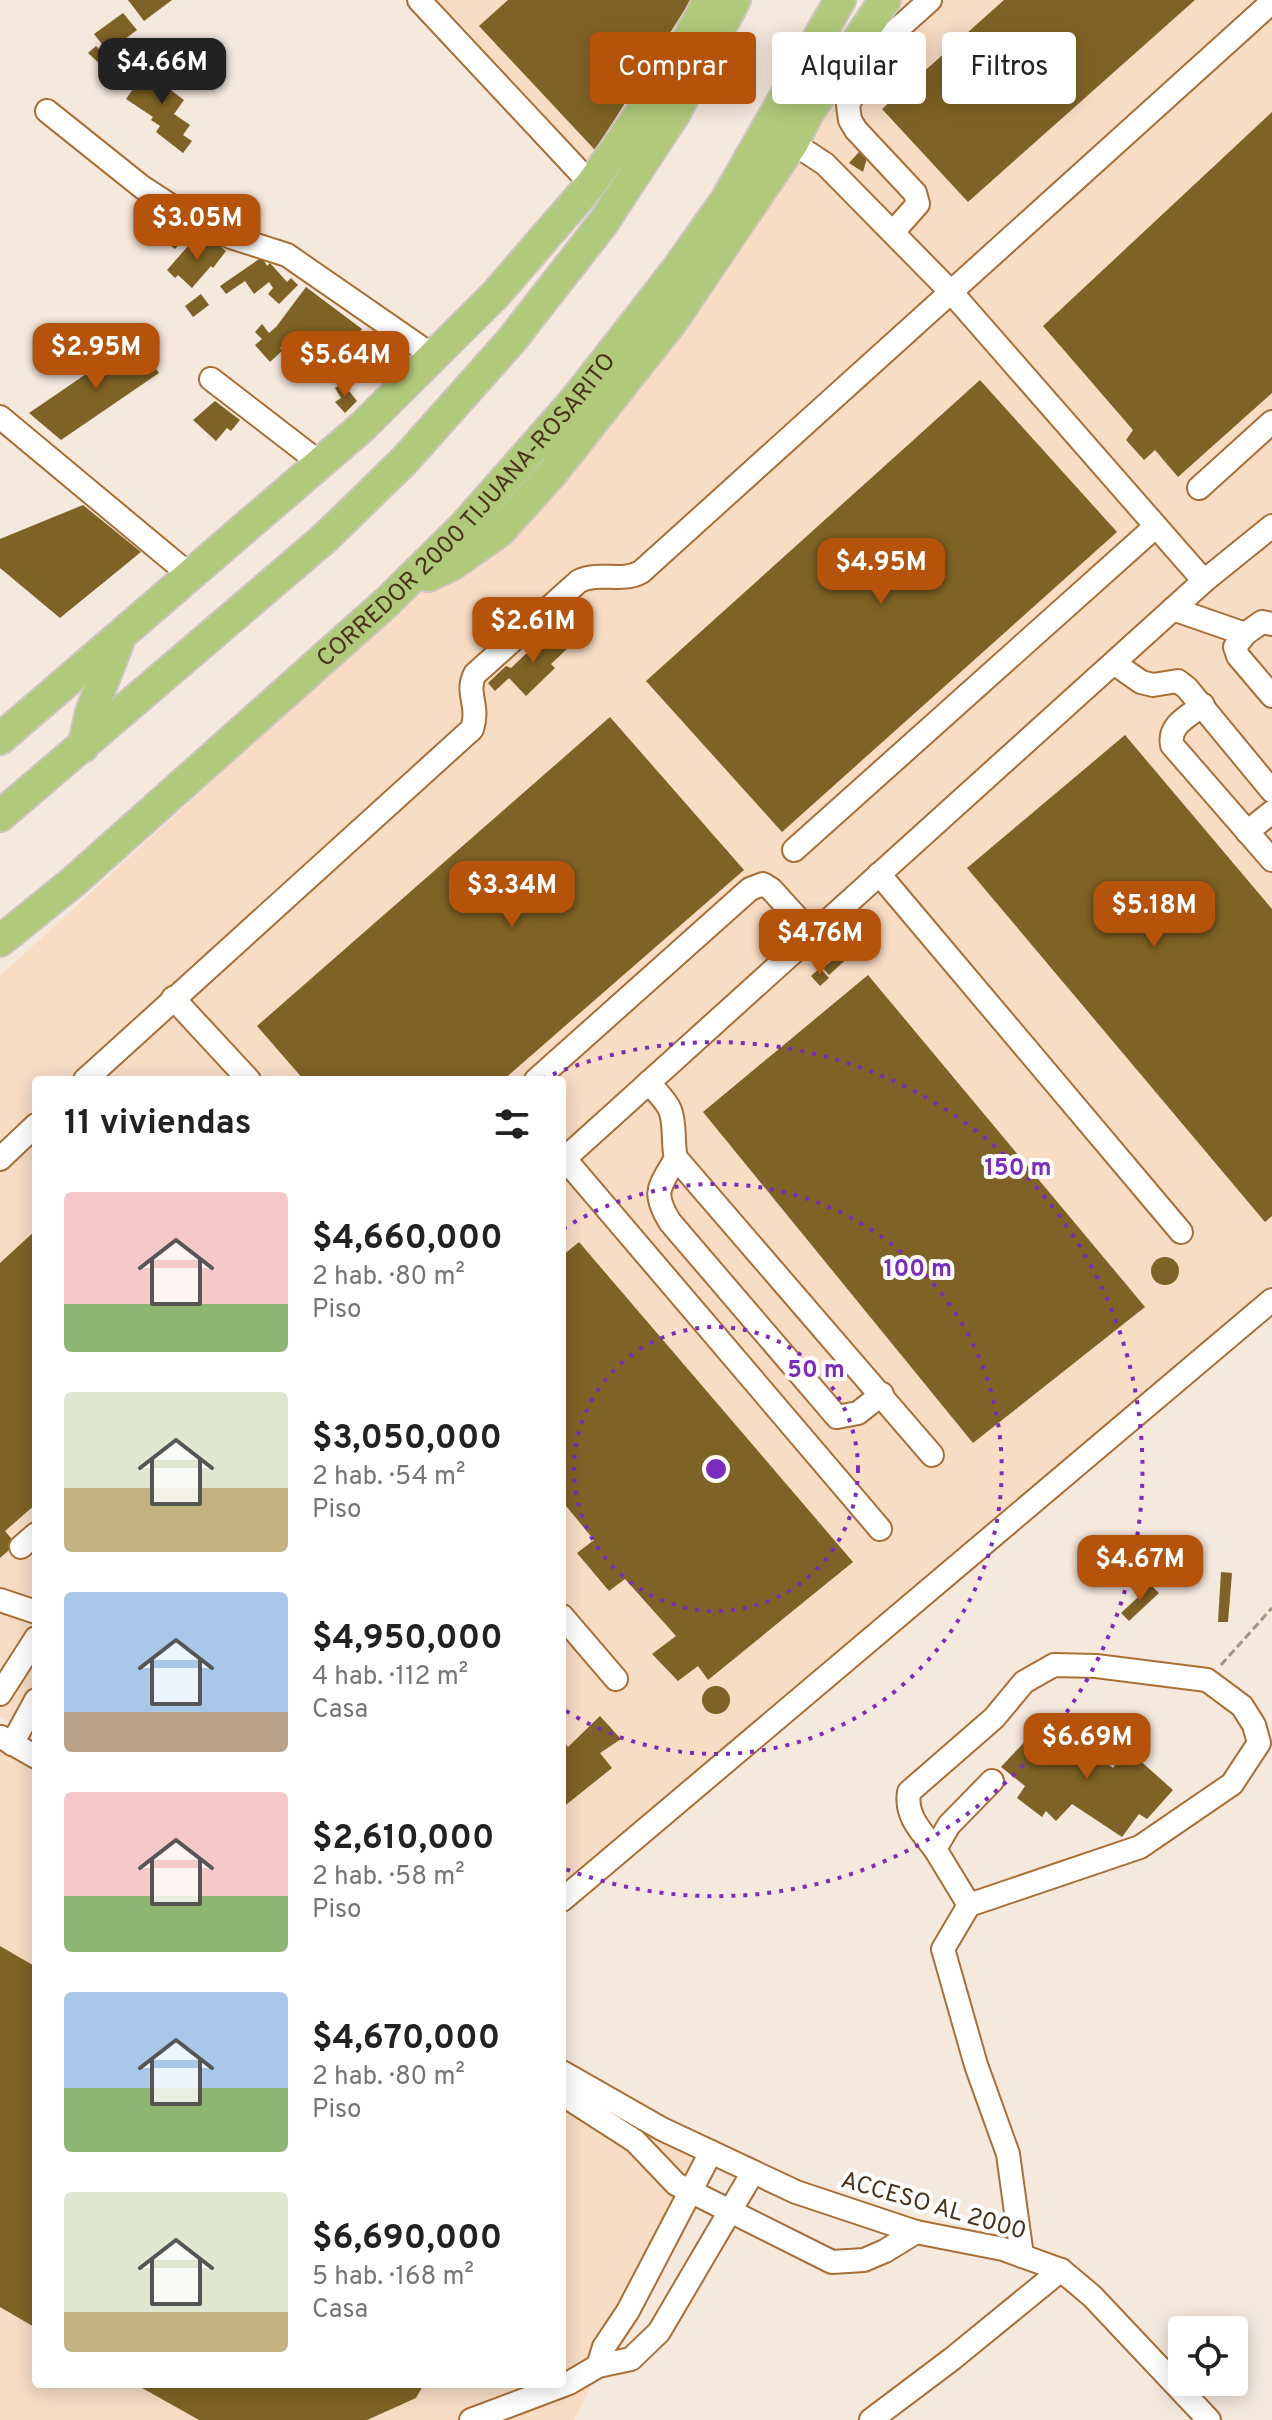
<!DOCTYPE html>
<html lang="es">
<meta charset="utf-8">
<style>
body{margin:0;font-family:Overpass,sans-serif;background:#f6f6f6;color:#222;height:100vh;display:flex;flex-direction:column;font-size:30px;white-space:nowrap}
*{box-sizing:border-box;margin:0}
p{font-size:26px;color:#767676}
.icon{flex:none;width:44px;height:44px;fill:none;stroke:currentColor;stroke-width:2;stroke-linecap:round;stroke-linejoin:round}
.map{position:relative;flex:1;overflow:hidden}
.panel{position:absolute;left:32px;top:1076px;width:534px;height:1312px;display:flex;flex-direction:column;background:#fff;border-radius:8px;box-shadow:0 4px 20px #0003}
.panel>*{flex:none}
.top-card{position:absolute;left:590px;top:32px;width:562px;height:72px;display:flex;gap:16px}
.controls{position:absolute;left:1168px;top:2316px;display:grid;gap:16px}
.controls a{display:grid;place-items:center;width:80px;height:80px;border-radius:8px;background:#fff;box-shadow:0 4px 20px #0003;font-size:40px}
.price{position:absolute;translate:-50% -68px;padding:0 18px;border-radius:16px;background:#b45309;color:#fff;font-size:26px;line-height:52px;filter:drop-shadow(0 2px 4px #0008)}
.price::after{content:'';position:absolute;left:50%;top:48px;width:24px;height:18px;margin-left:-12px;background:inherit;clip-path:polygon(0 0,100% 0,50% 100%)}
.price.current{background:#222;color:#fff}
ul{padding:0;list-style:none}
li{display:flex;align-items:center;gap:24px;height:200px;padding:0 32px}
li span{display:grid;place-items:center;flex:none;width:224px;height:160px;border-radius:8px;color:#555}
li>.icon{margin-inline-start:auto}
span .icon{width:96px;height:96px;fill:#fffc;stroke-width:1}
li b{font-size:34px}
h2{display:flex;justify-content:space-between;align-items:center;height:96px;padding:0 32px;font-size:34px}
.tag{padding:0 28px;border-radius:8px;background:#fff;box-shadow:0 4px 20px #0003;font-size:28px;line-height:72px}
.tag.current{background:#b45309;color:#fff}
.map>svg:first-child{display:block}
.built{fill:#f8dcc4}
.building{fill:#7f6225}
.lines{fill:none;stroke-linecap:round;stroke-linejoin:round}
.minor-casing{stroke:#a86f36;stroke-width:26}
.highway-casing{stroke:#ccc5bf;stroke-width:34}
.path{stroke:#a49180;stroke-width:3;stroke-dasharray:8 4;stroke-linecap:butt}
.minor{stroke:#fff;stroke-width:22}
.highway{stroke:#b0c97b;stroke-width:30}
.ring{fill:none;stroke:#7b2cbf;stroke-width:4;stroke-dasharray:4 8}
.labels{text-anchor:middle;stroke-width:8;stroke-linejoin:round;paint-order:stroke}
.street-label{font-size:24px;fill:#4a3119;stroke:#fff}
.centre{fill:#7b2cbf;stroke:#fff;stroke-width:4}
.ring-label{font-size:24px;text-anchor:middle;font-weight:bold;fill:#7b2cbf;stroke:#fff;stroke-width:8;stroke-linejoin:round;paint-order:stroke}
</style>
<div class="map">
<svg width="1272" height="2420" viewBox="0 0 1272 2420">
<rect width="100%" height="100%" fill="#f5e8dd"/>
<g class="built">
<path d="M412 0H709L670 94 604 200Z"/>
<path d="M866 0H1272V1284L562 1903V1080H36V1737L0 1716V976L547 474 748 229Z"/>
<path d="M0 1730 36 1752V2384H562V2065L711 2152 574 2420H0Z"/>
</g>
<g class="building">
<path d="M128 0H172L144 21Z"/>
<path d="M508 0H691L595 150 479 26Z"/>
<path d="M1004 0H1195L968 202 882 109Z"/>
<path d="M123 13 137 30 108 52 94 34Z"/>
<path d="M96 46 109 59 102 66 88 53Z"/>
<path d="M159 63 177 78 168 88 184 100 174 114 190 125 183 135 192 141 183 153 156 132 160 126 151 120 153 117 126 99 145 72 150 76Z"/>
<path d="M1272 112V393L1178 477 1155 450 1144 460 1126 440 1133 430 1043 326Z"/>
<path d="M859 152 867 158 863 172 849 163Z"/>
<path d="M173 226 186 237 175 249 162 239Z"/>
<path d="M208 236 226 251 213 268 211 266 192 288 178 275 175 278 167 270 188 246 193 251Z"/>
<path d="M262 257 267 266 270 263 287 282 291 278 298 285 279 304 268 294 273 288 269 282 254 294 245 281 226 294 220 286Z"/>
<path d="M306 287 362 329 331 367 292 337 280 348 283 350 270 362 255 345 262 339 255 332 262 324 269 333 276 327Z"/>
<path d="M201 294 209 305 193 317 185 306Z"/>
<path d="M136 340 159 373 61 440 29 413Z"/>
<path d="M980 380 1117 532 782 832 646 681Z"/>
<path d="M341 384 347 393 349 391 357 401 345 413 335 402 341 398 335 388Z"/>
<path d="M215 401 240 420 231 431 227 428 216 441 193 420Z"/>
<path d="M83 505 141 552 60 618 0 568V539Z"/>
<path d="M552 629 569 647 551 664 555 668 526 696 509 678 495 691 488 683 506 666 511 668Z"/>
<path d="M610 717 744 870 503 1080H304L257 1026Z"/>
<path d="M1125 735 1272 909V1216L1265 1222 967 868Z"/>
<path d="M844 950 850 956 829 975 823 968Z"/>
<path d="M820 968 829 978 820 986 811 976Z"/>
<path d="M868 975 1145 1307 973 1443 703 1112Z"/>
<path d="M36 1230V1504L5 1531 16 1544 0 1558V1263Z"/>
<path d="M579 1242 853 1562 708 1680 698 1666 678 1681 652 1654 676 1636 625 1579 609 1591 577 1553 594 1540 562 1501V1256Z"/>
<circle cx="1165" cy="1271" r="14"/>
<path d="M1221 1572 1232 1573 1228 1622H1218Z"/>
<path d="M1151 1585 1159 1593 1129 1621 1121 1613Z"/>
<circle cx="716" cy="1700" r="14"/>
<path d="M600 1716 621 1739 600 1753 612 1768 562 1808V1739L568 1747Z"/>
<path d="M1078 1724 1113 1750 1108 1764 1113 1768 1127 1749 1173 1790 1147 1819 1139 1814 1122 1837 1072 1804 1056 1821 1046 1811 1042 1817 1017 1798 1025 1786 1001 1767 1028 1738 1051 1755Z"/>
<path d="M0 1946 36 1967V2328L0 2307Z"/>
<path d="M135 2384H424L416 2398 367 2420H199Z"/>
</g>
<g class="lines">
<defs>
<g id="minor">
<path d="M419 0 591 184"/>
<path d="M47 111 142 187 188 217 231 237 287 255 433 356"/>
<path d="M793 143 825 164 952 293 1204 581"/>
<path d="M894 231 918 204 915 193 856 130 850 120 848 105 871 59 881 44 930 0"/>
<path d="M211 379 320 463"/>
<path d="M0 417 191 576"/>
<path d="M1199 488 1272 422"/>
<path d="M1173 609 1245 634"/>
<path d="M1272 624 1262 622 1245 634 1235 647 1238 656 1272 696"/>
<path d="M1114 663 1141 682 1153 685 1178 681 1187 688 1272 791"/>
<path d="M1203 705C1189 716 1168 725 1172 745L1272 860"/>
<path d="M1247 832 1272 812"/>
<path d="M794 850 1155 527"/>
<path d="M879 874 1181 1232"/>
<path d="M173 998 249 1080"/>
<path d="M85 1080 472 729C480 705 465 693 475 674L579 581C600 571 621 583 641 572L1272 2"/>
<path d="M536 1080 750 889 763 884 771 889 812 934"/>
<path d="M649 1082C655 1091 666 1100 670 1110 676 1125 672 1142 676 1158L932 1455"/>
<path d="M564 1158 880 1529"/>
<path d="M676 1158C660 1187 651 1191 670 1222L837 1417 858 1413 882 1394"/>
<path d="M0 1159 36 1125"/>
<path d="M562 1161 1204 581 1272 526"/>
<path d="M21 1547 36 1534"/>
<path d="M0 1600 36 1612"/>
<path d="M562 1616 616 1679"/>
<path d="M0 1694 36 1638"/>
<path d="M1 1737 36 1757"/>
<path d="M12 1744 36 1700"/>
<path d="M935 1849C921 1831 905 1816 909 1792L994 1718 1024 1682 1054 1665 1096 1666 1207 1680 1242 1706 1254 1725 1259 1743 1232 1784 1140 1847 969 1905 943 1949 976 2065 1008 2154 1022 2256"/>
<path d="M562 1900 1272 1300"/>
<path d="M969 1905 935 1849 949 1825 992 1781"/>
<path d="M562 2072 662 2129 796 2192 916 2232 1003 2249 1061 2270 1092 2296 1209 2420"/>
<path d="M562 2094 635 2141 676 2184 832 2262 864 2260 885 2251 916 2232"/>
<path d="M598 2366 604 2347 628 2311 711 2152"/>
<path d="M471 2420 569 2383 598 2366 631 2359 659 2332 753 2172"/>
<path d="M871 2420 952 2359 1061 2270"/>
</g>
<g id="highway">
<path d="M428 576 452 565 500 531 553 472 671 323 793 143 808 113 885 0"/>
<path d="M0 739 362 427 496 294 591 184 674 65 709 0"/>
<path d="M83 747 91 712 118 643"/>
<path d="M0 816 326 537 405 460 510 342 603 223 675 113 735 0"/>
<path id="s1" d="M0 941 73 882 387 602 465 525 576 399 675 272 726 200 840 0"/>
</g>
</defs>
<use href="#minor" class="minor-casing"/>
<use href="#highway" class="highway-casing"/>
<path class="path" d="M1221 1665 1272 1608"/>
<use href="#minor" class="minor"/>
<use href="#highway" class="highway"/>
</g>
<g class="ring">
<circle cx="716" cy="1469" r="142"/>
<path d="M563 1229A285 285 0 1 1 563 1709"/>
<path d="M542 1079A427 427 0 1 1 563 1868"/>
</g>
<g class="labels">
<g class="street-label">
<text dy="8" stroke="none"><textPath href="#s1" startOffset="636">CORREDOR 2000 TIJUANA-ROSARITO</textPath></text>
<text transform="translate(934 2205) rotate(16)" y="8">ACCESO AL 2000</text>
</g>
</g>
<circle cx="716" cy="1469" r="12" class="centre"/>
<g class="ring-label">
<text x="1018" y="1175">150 m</text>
<text x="918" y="1276">100 m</text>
<text x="816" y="1377">50 m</text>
</g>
</svg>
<div class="controls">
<a><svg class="icon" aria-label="locate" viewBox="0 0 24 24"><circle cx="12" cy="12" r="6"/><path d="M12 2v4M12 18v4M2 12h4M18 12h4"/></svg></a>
</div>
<b class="price current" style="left:162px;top:106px">$4.66M</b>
<b class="price" style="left:197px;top:262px">$3.05M</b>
<b class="price" style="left:96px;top:391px">$2.95M</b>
<b class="price" style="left:345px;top:399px">$5.64M</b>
<b class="price" style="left:881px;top:606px">$4.95M</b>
<b class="price" style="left:533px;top:665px">$2.61M</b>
<b class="price" style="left:512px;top:929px">$3.34M</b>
<b class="price" style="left:1154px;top:949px">$5.18M</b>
<b class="price" style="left:820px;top:977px">$4.76M</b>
<b class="price" style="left:1140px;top:1603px">$4.67M</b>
<b class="price" style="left:1087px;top:1781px">$6.69M</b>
<div class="top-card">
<a class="tag current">Comprar</a>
<a class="tag">Alquilar</a>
<a class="tag">Filtros</a>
</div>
<section class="panel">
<h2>11 viviendas<svg class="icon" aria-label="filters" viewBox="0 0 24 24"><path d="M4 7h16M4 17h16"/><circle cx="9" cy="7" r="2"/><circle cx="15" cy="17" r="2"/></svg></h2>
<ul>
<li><span style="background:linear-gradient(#f6c9c9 70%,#8fb573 0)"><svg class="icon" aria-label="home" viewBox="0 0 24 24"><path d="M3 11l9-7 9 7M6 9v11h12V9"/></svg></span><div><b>$4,660,000</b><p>2 hab. · 80 m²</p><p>Piso</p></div></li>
<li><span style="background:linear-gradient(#dfe7d0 60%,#c2b280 0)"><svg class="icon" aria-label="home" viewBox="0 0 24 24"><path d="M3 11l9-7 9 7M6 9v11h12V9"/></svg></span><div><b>$3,050,000</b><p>2 hab. · 54 m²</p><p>Piso</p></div></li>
<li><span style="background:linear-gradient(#a9c7e8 75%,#b9a48a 0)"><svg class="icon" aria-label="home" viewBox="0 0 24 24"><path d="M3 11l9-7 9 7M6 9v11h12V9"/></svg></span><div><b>$4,950,000</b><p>4 hab. · 112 m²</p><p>Casa</p></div></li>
<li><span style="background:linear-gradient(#f6c9c9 65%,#8fb573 0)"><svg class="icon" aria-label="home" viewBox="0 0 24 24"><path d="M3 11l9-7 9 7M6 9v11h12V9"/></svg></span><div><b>$2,610,000</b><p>2 hab. · 58 m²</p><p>Piso</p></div></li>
<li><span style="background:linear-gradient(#a9c7e8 60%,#8fb573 0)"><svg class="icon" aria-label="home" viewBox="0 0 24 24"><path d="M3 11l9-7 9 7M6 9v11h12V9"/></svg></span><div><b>$4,670,000</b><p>2 hab. · 80 m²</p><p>Piso</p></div></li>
<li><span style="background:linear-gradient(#dfe7d0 75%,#c2b280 0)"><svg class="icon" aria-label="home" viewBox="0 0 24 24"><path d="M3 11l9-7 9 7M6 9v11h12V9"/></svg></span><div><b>$6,690,000</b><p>5 hab. · 168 m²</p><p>Casa</p></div></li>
</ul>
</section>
</div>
